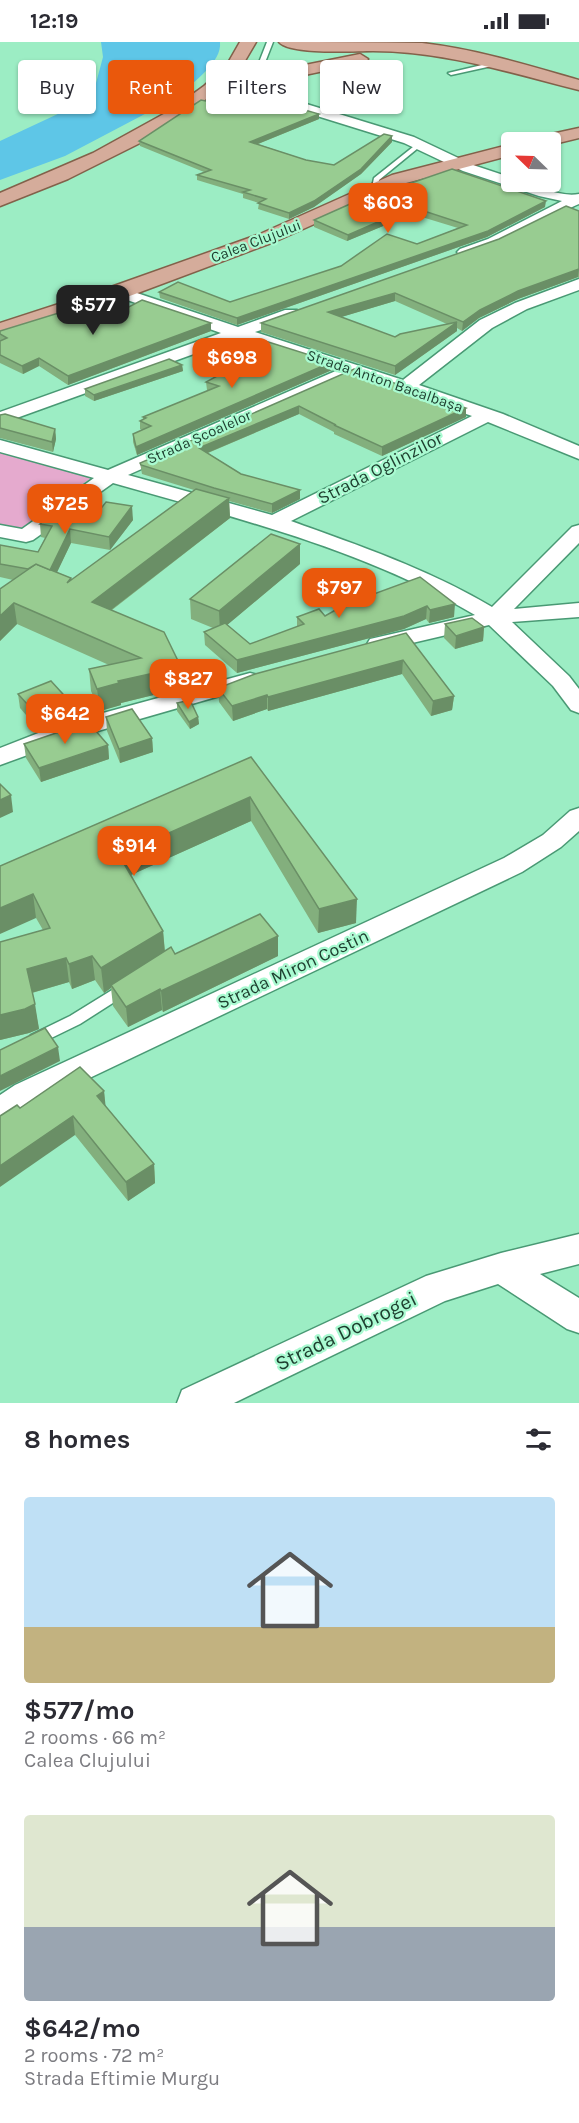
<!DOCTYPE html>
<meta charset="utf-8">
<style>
body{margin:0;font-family:Karla,sans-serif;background:#f7f7f7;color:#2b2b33;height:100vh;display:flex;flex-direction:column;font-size:22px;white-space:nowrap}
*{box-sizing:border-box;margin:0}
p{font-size:20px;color:#7c7c81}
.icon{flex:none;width:33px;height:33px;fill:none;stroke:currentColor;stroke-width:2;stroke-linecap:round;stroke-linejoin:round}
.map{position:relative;height:1361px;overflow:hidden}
.details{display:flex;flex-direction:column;background:#fff;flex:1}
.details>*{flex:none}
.hud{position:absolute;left:18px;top:18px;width:543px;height:54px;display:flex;gap:12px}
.needle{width:39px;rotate:293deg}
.fabs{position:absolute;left:501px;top:90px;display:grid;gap:12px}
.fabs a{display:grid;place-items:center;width:60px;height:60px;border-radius:6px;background:#fff;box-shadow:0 2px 4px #0004;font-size:30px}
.price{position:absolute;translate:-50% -51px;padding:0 14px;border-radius:12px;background:#ea580c;color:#fff;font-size:20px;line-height:39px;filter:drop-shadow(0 2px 3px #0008)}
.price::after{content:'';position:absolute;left:50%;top:36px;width:18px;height:14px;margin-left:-9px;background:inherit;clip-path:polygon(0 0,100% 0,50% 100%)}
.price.active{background:#222;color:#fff}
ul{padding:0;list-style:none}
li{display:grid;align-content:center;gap:12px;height:318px;padding:0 24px}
li span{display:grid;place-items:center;height:186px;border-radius:6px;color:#555}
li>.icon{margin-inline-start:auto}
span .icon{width:108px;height:108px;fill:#fffc;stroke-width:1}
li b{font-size:26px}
h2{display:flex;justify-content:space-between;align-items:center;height:72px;padding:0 24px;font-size:26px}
.pill{padding:0 21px;border-radius:6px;background:#fff;box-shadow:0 2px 4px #0004;font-size:21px;line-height:54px}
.pill.active{background:#ea580c;color:#fff}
.status{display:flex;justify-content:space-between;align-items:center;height:42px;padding:0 30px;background:#fff;direction:ltr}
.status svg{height:16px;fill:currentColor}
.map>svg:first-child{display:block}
.green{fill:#e5aace}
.water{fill:#5ec6e7}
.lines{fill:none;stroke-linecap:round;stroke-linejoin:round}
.lane-casing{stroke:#499974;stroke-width:3}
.street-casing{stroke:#499974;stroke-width:3}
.primary-casing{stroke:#82614a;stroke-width:3}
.lane{fill:#fff;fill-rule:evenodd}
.street{fill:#fff;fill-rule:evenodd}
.primary{fill:#d5ac9b;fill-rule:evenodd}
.wall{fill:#83af7d;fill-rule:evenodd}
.shaded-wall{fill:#6a8f66}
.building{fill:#98cc91;stroke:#6a8f66;stroke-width:1.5}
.labels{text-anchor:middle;stroke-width:4.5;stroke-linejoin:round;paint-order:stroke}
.far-street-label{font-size:15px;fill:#1d3e2e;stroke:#a9fad1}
.street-label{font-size:18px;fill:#1d3e2e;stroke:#a9fad1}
.near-street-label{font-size:21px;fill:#1d3e2e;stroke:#a9fad1}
</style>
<div class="status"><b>12:19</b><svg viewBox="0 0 49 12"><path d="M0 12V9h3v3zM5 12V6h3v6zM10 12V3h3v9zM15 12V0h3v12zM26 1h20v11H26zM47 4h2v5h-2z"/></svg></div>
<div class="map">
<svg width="579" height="1361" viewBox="0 0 579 1361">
<rect width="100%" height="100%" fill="#9cedc4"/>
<path class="green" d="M0 410 93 435 61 456 24 488 0 482Z"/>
<path class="water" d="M101 0H220C222 21 194 38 181 53L65 114 0 138V99L92 56 103 15Z"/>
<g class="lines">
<defs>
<g id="lane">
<path d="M267 0H273L264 23 254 35H250L258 23Z"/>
<path d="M499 19 501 22 451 33 448 31Z"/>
<path d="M418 101 423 102 379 138 377 150H371L374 136Z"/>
<path d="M125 940 130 942 132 946 130 950 80 982 41 1001 36 1003 31 1001 29 997 31 993 70 974Z"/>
</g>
<g id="street">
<path d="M232 24 236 25 245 40 264 49 414 95 473 123 512 136V140C533 140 557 156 579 152V162C553 172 484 219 460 213L457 210 460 207 488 197 562 159 539 154 463 129 404 101 256 55 236 45 226 28Z"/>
<path d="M579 237V248L527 267 492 286 419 343 503 372 579 404V417L488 380 291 479C360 504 428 527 492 565L572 485 579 483V501L514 567 579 561V575L512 580 569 634 579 647V671L571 668 553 644 489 583 378 609 370 607 367 602 370 597 475 573C363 507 236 476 113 441L33 498 26 500 0 495V483L22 487 94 436 0 410V398L108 428 338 328 238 296 0 382V370L221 291 113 253 111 250 113 247H125L238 285 285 268H297L299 272 297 276 255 290 403 338 480 278 515 261ZM354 333 472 374 272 473 128 433Z"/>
<path d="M250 631 258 633 262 638 258 643 77 695 0 723V706L59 683Z"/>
<path d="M579 766V789L561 805 522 830 37 1061 11 1078 0 1082V1053L15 1043 504 816 543 793 570 769Z"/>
<path d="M579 1192V1222L540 1232 579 1256V1291L567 1287 498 1242 445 1259 234 1361H177L182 1348 426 1234 501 1211Z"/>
</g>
<g id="primary">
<path d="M240 0H256L239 29 300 24 360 12 368 17 366 20 300 34 228 40 183 75 146 98 68 137 0 164V151L93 111 171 68 204 44 228 21Z"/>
<path d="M279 0C326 0 375 0 422 1 475 7 527 23 579 38V48C510 31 445 9 373 9 355 9 290 13 279 0Z"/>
<path d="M579 86V96L550 103V100H530L533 96Z"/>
<path d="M512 102V113L406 141 274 200 127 255 0 295V281L111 245 260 192 392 133Z"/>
</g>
</defs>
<use href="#lane" class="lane-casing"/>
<use href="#street" class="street-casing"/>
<use href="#primary" class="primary-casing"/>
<use href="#lane" class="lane"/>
<use href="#street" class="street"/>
<use href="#primary" class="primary"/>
</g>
<g class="wall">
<path d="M211 60 319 72V77L258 102 306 118 334 123 392 100 361 132 314 165 289 177 258 167 259 161 243 156V152L197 138V133L204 130 140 104 139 99Z"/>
<path d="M350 162 545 165 487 195 237 283 160 256 159 250 230 260 417 202 458 186 412 172 347 199 314 185V178Z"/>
<path d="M579 169V236L578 235 518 257 479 276 462 289 457 286V289L395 333 261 290V281ZM395 259 447 282 395 295 341 275Z"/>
<path d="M102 279 211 289 68 343 39 324 23 332 0 321V289Z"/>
<path d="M252 304 332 320V328L137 413 133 400V392L142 388 140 387V379L143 377V375L209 348H207L206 340 256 313 252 312Z"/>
<path d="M182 323 183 329 94 359 85 354V347Z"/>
<path d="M354 327 466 375 382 414 334 392V390L299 372 208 411 241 432 300 448V457L272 471 229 459 230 476 112 568 182 646 121 661V663L100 669 91 649 89 627 109 623 17 582 0 599V547L13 538 0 535V503L38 510 45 496 41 495 40 482 133 478 110 508 71 501 57 530 71 536V539L194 448 142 432 140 421Z"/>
<path d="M0 373 55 387 56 397 53 410 0 396Z"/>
<path d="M300 522 227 583 250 602 297 585V575L325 574 374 552 420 535 454 575 429 581 426 577 404 587 237 631 205 603 204 590 213 586 191 577 190 557Z"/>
<path d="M445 582 484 585 483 599 455 607 444 596Z"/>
<path d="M406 591 454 654 452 668 431 674 402 632 268 669 267 667 233 679 219 660 218 646Z"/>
<path d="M18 652 74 677 39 688 20 666Z"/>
<path d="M177 661 198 675 199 682 190 687 177 669Z"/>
<path d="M106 675 152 696 153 710 120 721 107 689Z"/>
<path d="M24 702 108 703 109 717 41 740 26 716Z"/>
<path d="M251 715 356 881 318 891 251 779 131 833 163 889 165 909 175 912 278 894V914L163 970 162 968 128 985 113 964 111 946 104 951 95 938 72 947 69 940 32 951 39 987 29 991 0 998V900L43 888 36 876 0 824Z"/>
<path d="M104 1049 105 1064 154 1122 155 1141 128 1159 75 1093 20 1066Z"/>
</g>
<g class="shaded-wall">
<path d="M319 72V77L250 105V100Z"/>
<path d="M392 94V100L361 132 314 165 289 177V171Z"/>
<path d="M546 159 545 165 487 195 237 283V276Z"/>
<path d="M412 165V172L347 199 348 193Z"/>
<path d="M579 227 578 235 518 257 479 276 462 289 463 280 480 268 518 249Z"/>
<path d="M395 251V259L328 279V270Z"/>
<path d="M457 280V289L395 333V324Z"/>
<path d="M211 281V289L68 343V334Z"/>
<path d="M39 316V324L23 332 22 324Z"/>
<path d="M332 320V328L137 413 136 405Z"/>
<path d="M182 323 183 329 94 359V353Z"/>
<path d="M299 364V372L200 414 199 406Z"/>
<path d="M466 366V375L382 414V405Z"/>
<path d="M55 387 56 397 53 410 52 400Z"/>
<path d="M300 448V457L272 471V462Z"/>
<path d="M229 456 230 476 94 581 92 560Z"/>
<path d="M132 464 133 478 110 508 109 495Z"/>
<path d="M70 487 71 501 50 545 48 531Z"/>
<path d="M300 502V522L220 589 219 569Z"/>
<path d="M14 561 17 582 0 599V574Z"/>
<path d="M455 562 454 575 429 581 430 568Z"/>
<path d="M427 564 426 577 404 587 237 631V618Z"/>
<path d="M484 585 483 599 455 607 456 594Z"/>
<path d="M403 618 402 632 268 669V655Z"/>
<path d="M181 625 182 646 121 661V663L100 669 97 647 118 639Z"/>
<path d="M267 653V667L233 679 232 664Z"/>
<path d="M454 654 452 668 431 674 433 659Z"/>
<path d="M72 662 74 677 39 688 38 674Z"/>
<path d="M198 675 199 682 190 687 189 680Z"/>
<path d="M152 696 153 710 120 721 119 707Z"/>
<path d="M108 703 109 717 41 740 39 726Z"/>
<path d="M11 753 13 770 0 776V758Z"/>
<path d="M250 755 251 779 122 837 119 813Z"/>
<path d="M33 852 36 876 0 892V866Z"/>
<path d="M357 857 356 881 318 891 319 867Z"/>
<path d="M163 889 165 913 111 943V946L104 951 101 926Z"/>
<path d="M278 894V914L163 970 161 949Z"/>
<path d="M92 914 95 938 72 947 69 922Z"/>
<path d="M66 916 69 940 31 951 27 927Z"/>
<path d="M160 947 162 968 128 985 126 965Z"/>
<path d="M35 962 39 987 29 991 0 998V973Z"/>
<path d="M58 1005 60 1019 0 1049V1034Z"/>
<path d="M104 1049 106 1068 97 1054Z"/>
<path d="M73 1074 75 1093 0 1145V1124Z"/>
<path d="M154 1122 155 1141 128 1159 126 1140Z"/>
</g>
<g class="building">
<path d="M232 51H246L319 72 250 100 306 118 334 123 384 92 392 94 361 127 314 159 289 171 258 161 266 157 243 150 250 148 197 133 211 128 139 99 201 58 211 60Z"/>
<path d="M452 127 546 159 488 189 237 276 159 250 178 240 230 260 341 224 387 192 417 202 467 183 412 165 348 193 314 178 350 162Z"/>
<path d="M566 164 579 169V227L518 249 480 268 463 280 395 251 328 270 395 295 400 292 457 280 395 324 261 281 499 197Z"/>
<path d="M142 258 211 281 68 334 39 316 22 324 0 313V299L7 296 0 292V289L78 265 102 279Z"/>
<path d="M262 298 332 320 136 405 133 392 151 384 140 379 146 376 143 375 219 344 206 340 265 308 252 304Z"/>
<path d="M169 317 182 323 94 353 85 347Z"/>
<path d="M354 327 466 366 382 405 334 383H336L299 364 199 406 241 432 300 448 272 462 214 446 141 423 140 421Z"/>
<path d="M5 372 55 387 52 400 0 386V373Z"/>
<path d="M196 447 229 456 92 560 164 590 181 625 118 639 119 641 97 647 89 627 141 616 14 561 0 574V547L36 522 71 536 67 541Z"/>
<path d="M106 460 132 464 109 495 70 487 50 528 36 522 28 527 0 522V503L38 510 52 484 40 482 56 470 95 474Z"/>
<path d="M271 492 300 502 219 569 190 557Z"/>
<path d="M420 535 455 562 430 568 427 564 404 574 237 618 204 590 225 581 250 602 304 582 297 575 319 567 325 574 369 549 374 552Z"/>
<path d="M472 576 484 585 456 594 445 582Z"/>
<path d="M406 591 454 654 433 659 403 618 268 655 267 653 232 664 218 646 255 632Z"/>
<path d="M51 639 72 662 38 674 18 652Z"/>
<path d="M190 658 198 675 189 680 177 661Z"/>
<path d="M132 667 152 696 119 707 106 675Z"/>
<path d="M88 680 108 703 39 726 24 702Z"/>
<path d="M251 715 357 857 319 867 250 755 119 813 163 889 101 926 92 914 69 922 66 916 27 927 35 962 25 967 0 973V900L50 886 33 852 0 866V824Z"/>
<path d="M0 742 11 753 0 758Z"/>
<path d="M260 872 278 894 161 949 160 947 126 965 111 943 171 905 175 912Z"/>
<path d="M45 986 58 1005 0 1034V1008Z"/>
<path d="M80 1025 104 1049 97 1054 154 1122 126 1140 73 1074 0 1124V1074L17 1063 20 1066Z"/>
</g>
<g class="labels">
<g class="far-street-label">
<text transform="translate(256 199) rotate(-21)" y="5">Calea Clujului</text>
<text transform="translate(385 339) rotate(19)" y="5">Strada Anton Bacalbașa</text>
<text transform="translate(199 395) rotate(-24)" y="5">Strada Școalelor</text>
</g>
<g class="street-label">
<text transform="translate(380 426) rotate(-27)" y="6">Strada Oglinzilor</text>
<text transform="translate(293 927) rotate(-25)" y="6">Strada Miron Costin</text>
</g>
<g class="near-street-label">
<text transform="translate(346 1289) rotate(-26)" y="7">Strada Dobrogei</text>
</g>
</g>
</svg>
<div class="fabs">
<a><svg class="needle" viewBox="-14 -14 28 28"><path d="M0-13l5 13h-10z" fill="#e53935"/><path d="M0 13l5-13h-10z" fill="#7c7c81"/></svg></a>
</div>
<b class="price" style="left:388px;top:192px">$603</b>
<b class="price active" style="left:93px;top:294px">$577</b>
<b class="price" style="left:232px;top:347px">$698</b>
<b class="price" style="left:65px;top:493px">$725</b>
<b class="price" style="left:339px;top:577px">$797</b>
<b class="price" style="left:188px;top:668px">$827</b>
<b class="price" style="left:65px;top:703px">$642</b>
<b class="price" style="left:134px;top:835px">$914</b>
<div class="hud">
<a class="pill">Buy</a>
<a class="pill active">Rent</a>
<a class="pill">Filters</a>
<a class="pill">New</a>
</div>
</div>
<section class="details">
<h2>8 homes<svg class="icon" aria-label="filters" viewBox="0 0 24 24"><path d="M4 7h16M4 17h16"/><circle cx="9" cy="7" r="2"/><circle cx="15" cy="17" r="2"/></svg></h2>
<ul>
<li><span style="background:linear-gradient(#bfe0f5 70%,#c2b280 0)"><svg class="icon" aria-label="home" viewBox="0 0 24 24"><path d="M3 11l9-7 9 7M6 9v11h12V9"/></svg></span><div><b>$577/mo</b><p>2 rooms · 66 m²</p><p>Calea Clujului</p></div></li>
<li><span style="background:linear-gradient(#dfe7d0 60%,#9aa5b1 0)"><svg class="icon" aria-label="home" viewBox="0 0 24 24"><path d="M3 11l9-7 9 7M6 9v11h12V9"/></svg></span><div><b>$642/mo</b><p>2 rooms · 72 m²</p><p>Strada Eftimie Murgu</p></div></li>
</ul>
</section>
